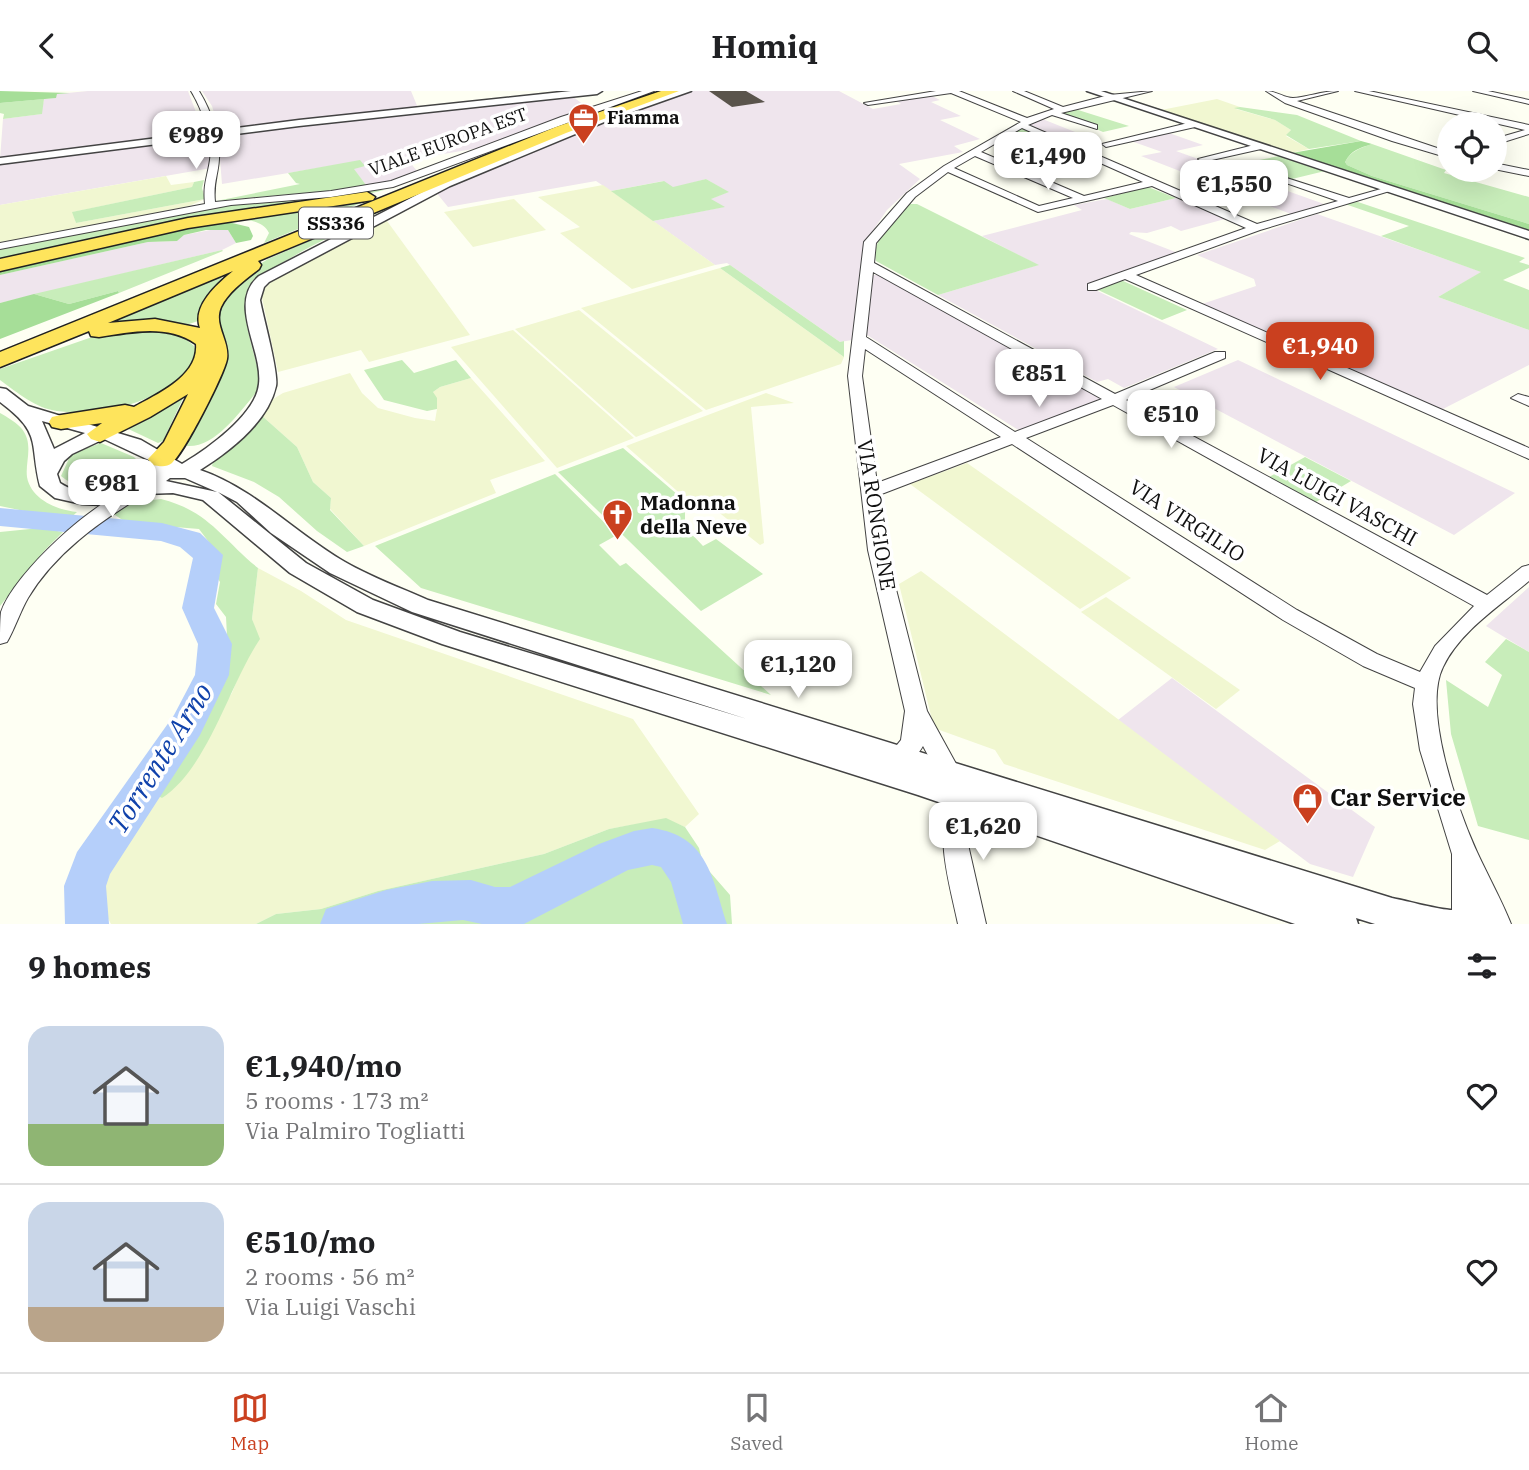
<!DOCTYPE html>
<meta charset="utf-8">
<style>
body{margin:0;font-family:"IBM Plex Serif",serif;background:#f6f6f6;color:#202124;height:100vh;display:flex;flex-direction:column;font-size:26px;white-space:nowrap}
*{box-sizing:border-box;margin:0}
p{font-size:23px;color:#757577}
.icon{flex:none;width:38px;height:38px;fill:none;stroke:currentColor;stroke-width:2;stroke-linecap:round;stroke-linejoin:round}
.map{position:relative;height:833px;overflow:hidden}
.panel{display:flex;flex-direction:column;background:#fff;flex:1}
.panel>*{flex:none}
.fabs{position:absolute;left:1437px;top:21px;display:grid;gap:14px}
.fabs a{display:grid;place-items:center;width:70px;height:70px;border-radius:50%;background:#fff;box-shadow:0 7px 28px #0002;font-size:35px}
.price{position:absolute;translate:-50% -60px;padding:0 16px;border-radius:14px;background:#fff;color:#222;font-size:23px;line-height:46px;filter:drop-shadow(0 2px 4px #0008)}
.price::after{content:'';position:absolute;left:50%;top:42px;width:21px;height:16px;margin-left:-10px;background:inherit;clip-path:polygon(0 0,100% 0,50% 100%)}
.price.current{background:#ca401f;color:#fff}
ul{padding:0;list-style:none}
li{display:flex;align-items:center;gap:21px;height:175px;padding:0 28px}
li+li{border-top:2px solid #e0e0e0}
li span{display:grid;place-items:center;flex:none;width:196px;height:140px;border-radius:21px;color:#555}
li>.icon{margin-inline-start:auto}
span .icon{width:84px;height:84px;fill:#fffc;stroke-width:1}
li b{font-size:30px}
h2{display:flex;justify-content:space-between;align-items:center;height:84px;padding:0 28px;font-size:30px}
header{display:flex;justify-content:space-between;align-items:center;height:91px;padding:0 28px;background:#fff;font-size:32px;font-weight:800}
.dock{display:flex;justify-content:space-around;align-items:center;height:98px;border-top:2px solid #e0e0e0;background:#fff;font-size:19px;color:#757577}
.dock a{display:grid;justify-items:center;gap:4px}
.dock .current{color:#ca401f}
.map>svg:first-child{display:block}
.industrial{fill:#efe5ed}
.farmland{fill:#f1f7d1}
.green{fill:#c8edba}
.forest{fill:#a6de98}
.lines{fill:none;stroke-linecap:round;stroke-linejoin:round}
.river{fill:#b5cffa;fill-rule:evenodd}
.building{fill:#5a544c}
.minor-casing{stroke:#434343;stroke-width:2}
.tertiary-casing{stroke:#434343;stroke-width:3}
.trunk-casing{stroke:#212121;stroke-width:3}
.minor{fill:#fff;fill-rule:evenodd}
.tertiary{fill:#fff;fill-rule:evenodd}
.trunk{fill:#fee45c;fill-rule:evenodd}
.labels{text-anchor:middle;stroke-width:7;stroke-linejoin:round;paint-order:stroke}
.far-poi-label{font-size:18px;font-weight:bold;fill:#101010;stroke:#fff;text-anchor:start}
.far-street-label{font-size:18px;fill:#101010;stroke:#fff}
.shield{fill:#fff;stroke:#585858;stroke-width:2}
.shield-label{font-size:19px;font-weight:bold;fill:#101010}
.street-label{font-size:21px;fill:#101010;stroke:#fff}
.poi-label{font-size:21px;font-weight:bold;fill:#101010;stroke:#fff;text-anchor:start}
.near-poi-label{font-size:24px;font-weight:bold;fill:#101010;stroke:#fff;text-anchor:start}
.near-water-label{font-size:28px;font-style:italic;fill:#1042ab;stroke:#fff}
</style>
<header><svg class="icon" aria-label="back" viewBox="0 0 24 24"><path d="M15 5l-7 7 7 7"/></svg>Homiq<svg class="icon" aria-label="search" viewBox="0 0 24 24"><circle cx="10" cy="10" r="6"/><path d="M15 15l6 6"/></svg></header>
<div class="map">
<svg width="1529" height="833" viewBox="0 0 1529 833">
<rect width="100%" height="100%" fill="#fefff3"/>
<g class="industrial">
<path d="M88 0H188L203 40 0 68 3 28 41 23 44 8 55 7 57 3Z"/>
<path d="M202 0H411L418 17 225 39 219 38 212 15Z"/>
<path d="M692 0H839L873 18 901 13 895 9 930 4 940 9 931 11 961 25 940 29 980 48 954 55 963 61 899 73 920 88 887 119 865 151 852 249 840 251 727 172 715 174 653 130 723 116 710 108 728 101 706 88 673 97 663 90 611 100 596 90 448 116 435 100 641 16Z"/>
<path d="M572 5 588 17 479 57 408 69 417 80 388 91 366 94 353 78 360 70 222 93 218 44Z"/>
<path d="M1040 27 1095 49 1070 53 1028 34Z"/>
<path d="M1169 42 1203 54 1176 60 1324 113 1291 123 1141 65 1162 61 1131 50Z"/>
<path d="M208 45 211 77 0 114V73Z"/>
<path d="M1176 107 1225 128 1181 140 1171 135 1147 142 1131 141 1129 143 1178 162 1087 195 1218 258 1124 297 1108 288 1097 291 938 204 1038 174 982 145 1082 119 1074 114 1107 108 1130 118Z"/>
<path d="M1317 123 1482 181 1438 206 1529 239V274L1441 319 1202 213 1256 195 1254 188 1197 164Z"/>
<path d="M221 137 228 139 236 152 222 159 0 212V184L148 151 177 150 184 144Z"/>
<path d="M872 184H880L1102 308 1020 340 867 244Z"/>
<path d="M1238 269 1515 402 1454 444 1174 296Z"/>
<path d="M1529 496V561L1486 535Z"/>
<path d="M1172 587 1375 736 1353 786 1310 773 1118 629Z"/>
</g>
<g class="farmland">
<path d="M1217 8 1240 16 1236 18 1275 29 1291 39 1286 45 1309 58 1286 63 1156 20Z"/>
<path d="M166 85 171 94 194 91 192 96 73 121 76 132 205 108 189 115 0 153V114Z"/>
<path d="M603 94 715 174 632 198 560 142 580 136 538 106Z"/>
<path d="M514 108 546 139 473 156 444 121Z"/>
<path d="M383 128 387 130 470 244 369 271 361 259 278 281 261 202 278 183Z"/>
<path d="M720 177 844 266 841 273 706 319 581 217Z"/>
<path d="M579 219 703 320 636 346 515 238Z"/>
<path d="M513 239 634 347 557 377 451 256Z"/>
<path d="M350 282 362 302 378 317 415 327 435 330 437 318 433 301 440 296 471 287 545 370 490 389 496 402 364 455 330 418 331 407 313 391 297 356 261 324 270 310 283 302Z"/>
<path d="M766 302 794 312 751 316 764 452 760 454 712 416 701 421 626 355Z"/>
<path d="M967 372 1131 487 1080 518 910 393Z"/>
<path d="M258 477 301 500 346 529 633 628 699 723 685 736 666 728 609 738 544 763 378 800 321 818 276 823 256 833H111L103 818 102 781 153 703 162 707 232 602 244 571 259 549 252 528Z"/>
<path d="M921 480 1280 750 1265 759 1004 673 995 659 934 637 899 493Z"/>
<path d="M1106 506 1240 599 1216 618 1081 521Z"/>
</g>
<g class="green">
<path d="M44 8 42 23 3 28 4 23 0 22V12Z"/>
<path d="M1240 16 1297 24 1361 50 1309 58 1286 44 1291 39 1275 29 1234 17Z"/>
<path d="M1075 18 1129 35 1103 41 1059 22Z"/>
<path d="M1020 38H1023L1097 71 1062 78 1046 72 1051 71 1048 67 1002 48Z"/>
<path d="M1372 53 1446 79 1444 82 1529 106V133L1372 85 1347 74 1345 71C1351 60 1360 57 1372 53Z"/>
<path d="M1279 65 1325 80 1292 88 1244 72Z"/>
<path d="M360 69 365 75 354 78 366 94 376 92 370 96 216 110 300 93 296 92 288 82Z"/>
<path d="M706 88 729 101 711 108 725 116 653 130 611 100 664 90 673 96Z"/>
<path d="M204 89 202 97 205 108 76 132 72 121 192 96 194 91Z"/>
<path d="M1214 93 1249 107 1211 115 1176 100Z"/>
<path d="M1148 96 1176 107 1130 118 1104 107Z"/>
<path d="M377 98 384 99 348 108 0 172V158L222 114 356 102Z"/>
<path d="M415 104C389 117 253 179 247 200 240 230 257 265 261 296 242 317 217 357 187 355L184 350 221 211 251 179 268 168Z"/>
<path d="M378 105 264 152 269 142C263 129 246 129 233 127Z"/>
<path d="M1355 110 1525 167 1519 171 1529 174V177L1503 189 1529 199V239L1438 206 1481 181 1381 145 1409 135 1345 113Z"/>
<path d="M908 113H917L1039 174 938 204 876 170C870 149 896 128 908 113Z"/>
<path d="M222 159 223 160 119 202 118 200 69 213 34 203Z"/>
<path d="M730 174 840 251 844 250V266L720 177Z"/>
<path d="M216 186 225 188 202 215 198 230 189 233 130 230 113 232V229Z"/>
<path d="M1121 189 1187 219 1162 229 1096 198Z"/>
<path d="M148 239 182 245 194 255C198 263 194 273 188 279 159 312 99 326 57 320 35 317 18 302 0 289V278L95 245Z"/>
<path d="M402 269 414 282 456 269 471 287 440 296 433 301 437 307V318L427 320 384 309 364 279Z"/>
<path d="M186 301 163 350 158 352 122 335Z"/>
<path d="M0 322C7 326 17 332 22 338 34 354 25 370 27 386 31 409 58 419 77 421L68 429 0 415Z"/>
<path d="M261 324 297 356 313 391 331 407 330 419 364 455 347 461 317 440 279 406 254 391 212 375 214 368 254 337 251 335Z"/>
<path d="M101 352 134 366 146 378 144 386C118 407 86 405 61 385L71 363Z"/>
<path d="M623 357 685 410V436L703 455 716 448 763 483 701 520 558 381Z"/>
<path d="M1305 366 1351 390 1316 411 1269 386Z"/>
<path d="M555 383 617 444 599 454 620 475 626 472 771 604 421 497 375 455Z"/>
<path d="M161 408C209 420 222 448 258 477L252 528 260 548C229 594 208 677 162 707L153 703 163 682 193 647 228 564 226 526 216 513 220 491 215 483 214 458 199 438 127 432 112 422 136 411Z"/>
<path d="M40 437 63 441 45 459 0 515V441Z"/>
<path d="M1506 548 1529 561V749L1478 735 1451 643 1446 589 1488 616 1502 584 1485 571Z"/>
<path d="M666 727 685 736 699 757 703 773 730 804 732 833H256L276 823 321 818 378 800 544 763 609 738Z"/>
</g>
<g class="forest">
<path d="M0 0 70 2 57 3 56 7 0 12Z"/>
<path d="M1361 50 1372 53C1360 57 1351 59 1345 71L1347 74 1372 85 1529 133V142L1286 63Z"/>
<path d="M228 131 249 136 253 145 251 149 236 152 228 139H206L184 144 177 150 148 151 0 184V179L190 136Z"/>
<path d="M118 200 119 202 0 248V212L34 203 69 213Z"/>
</g>
<g class="lines">
<g class="river">
<path d="M0 417 162 432 200 442 223 464 214 517 232 553 229 584 200 644 110 783 106 795 109 833H65L64 795 77 761 174 624 195 584 198 553 182 517 193 467 180 456 161 450 0 435Z"/>
<path d="M652 737C708 745 712 786 727 833H683L671 791 661 776 652 774 628 779 524 833H482L463 829 418 833H320L326 818 386 799 432 790 471 789 495 796H510L599 753 634 740Z"/>
</g>
</g>
<path class="building" d="M709 0H746L765 11 732 16Z"/>
<g class="lines">
<defs>
<g id="minor">
<path d="M191 0H199C210 18 221 46 219 68 218 85 213 91 215 111L331 100 391 90 561 26 642 0H654L393 96 331 106 231 114 0 158V152L205 113C203 93 207 88 210 69 213 48 202 18 191 0Z"/>
<path d="M936 0H959L1027 27 1054 18 1013 0H1024L1063 16 1109 4 1152 0 1061 22 1097 34V38L1052 24 1028 34 1257 133 1338 110 1240 76V72L1349 107 1388 96 1393 99 1260 139 1136 184 1529 357V368L1125 188 1096 199H1088V193L1246 137 1152 95 1038 121 948 81 915 106 876 152 874 172 1115 303 1215 261H1225V267L1126 309 1487 504 1522 476 1529 474V490C1500 515 1460 540 1443 576 1422 619 1458 719 1477 761 1488 785 1501 808 1511 833H1483L1479 821V833L1452 831V763L1420 659 1413 613 1415 597 1363 575 1283 529 1012 353 879 404 886 459 927 620 960 680 956 687 948 690 940 687 923 655C916 667 906 677 892 672L888 665 901 649 905 620 868 459 848 285 864 151 907 102 944 75 1021 31 951 2 868 14 864 12ZM1022 37 1143 91 1084 105 981 61ZM975 65 1073 107 1039 115 954 77ZM873 181 1102 308 1015 341 866 246ZM865 258 1001 346 877 392 862 285ZM1113 314 1474 515 1435 555 1420 581 1377 563 1297 519 1026 347Z"/>
<path d="M1266 0C1276 0 1284 7 1293 7 1308 6 1322 0 1338 0L1297 10 1449 61V67L1392 50 1285 12Z"/>
<path d="M1355 0H1369L1529 34V43L1494 54V48L1525 39Z"/>
<path d="M1473 0H1488L1529 9V13Z"/>
<path d="M1192 31 1195 36 1106 56 1102 53Z"/>
<path d="M1258 53 1262 56 1261 58 1203 71 1198 68Z"/>
<path d="M1494 72 1529 79V85L1494 78Z"/>
<path d="M1518 303 1529 306V315L1511 307Z"/>
<path d="M136 396 142 397 145 401 142 405C99 431 55 462 28 507 20 521 15 537 7 551L0 553C0 544 0 530 1 521 14 482 97 406 136 396Z"/>
<path d="M962 696 971 700 974 707 967 749 986 833H958C949 789 933 743 953 700Z"/>
</g>
<g id="tertiary">
<path d="M571 0H602L597 3 299 35 0 73V67L299 29Z"/>
<path d="M677 0H691L609 29 450 95 269 191 264 196 260 209C263 226 279 282 276 295 268 331 229 361 200 379 255 398 295 442 345 471 371 486 401 497 428 509L1392 807C1408 810 1439 819 1453 819 1472 818 1470 813 1491 822L1495 833H1375L1356 827 1358 833H1295L918 704 442 553 357 521 290 482 203 409 173 402 145 403 104 414 82 413 55 407 40 395C29 351 43 343 0 311V297L6 298 28 315 141 349 182 373C206 359 256 324 259 293 263 259 227 212 259 185L442 91 603 25ZM42 330 85 342 54 358ZM104 348 153 371 154 380C128 400 89 411 60 392L57 383 64 370 72 363ZM170 387H185L217 401 166 390ZM218 401 237 411 271 442 330 482 412 521 747 628 460 541 373 509 306 472Z"/>
<path d="M1087 0H1101L1529 140V148Z"/>
</g>
<g id="trunk">
<path d="M661 0H679L566 42 258 170 261 174 259 178C246 188 228 201 221 216 213 234 230 250 227 268 224 284 184 362 172 372 166 377 159 375 152 374L148 368 164 351 188 303 150 326 100 351 91 348 87 343 102 332 61 338 52 336 49 331 52 326 61 324 125 314 134 316C157 303 199 285 196 253 168 233 131 241 99 246L91 245 89 240 0 276V261L556 36ZM233 180C217 193 192 215 200 237L155 228 108 232Z"/>
<path d="M367 101 375 106 373 109 188 137 0 180V168L188 127Z"/>
</g>
</defs>
<use href="#minor" class="minor-casing"/>
<use href="#tertiary" class="tertiary-casing"/>
<use href="#trunk" class="trunk-casing"/>
<use href="#minor" class="minor"/>
<use href="#tertiary" class="tertiary"/>
<use href="#trunk" class="trunk"/>
</g>
<defs>
<symbol id="office-pin" viewBox="-11 -11 22 30"><path d="M0 17L-7.5 6A9.5 9.5 0 1 1 7.5 6Z" fill="#ca401f" stroke="#fff"/><path d="M-6-3h4V-5.5h4V-3h4V5H-6ZM-1-4.5V-3h2v-1.5ZM-6 0V1H6V0Z" fill="#fff"/></symbol>
<symbol id="church-pin" viewBox="-11 -11 22 30"><path d="M0 17L-7.5 6A9.5 9.5 0 1 1 7.5 6Z" fill="#ca401f" stroke="#fff"/><path d="M-1.2-6h2.4v3.5h3.3v2.4h-3.3V6h-2.4V-.1h-3.3v-2.4h3.3Z" fill="#fff"/></symbol>
<symbol id="shop-pin" viewBox="-11 -11 22 30"><path d="M0 17L-7.5 6A9.5 9.5 0 1 1 7.5 6Z" fill="#ca401f" stroke="#fff"/><path d="M-5-2.5h2.3a2.7 3.5 0 0 1 5.4 0H5L5.5 6h-11ZM-1.5-2.5h3a1.5 2.3 0 0 0-3 0Z" fill="#fff"/></symbol>
</defs>
<g fill-rule="evenodd">
<use href="#office-pin" x="566" y="10" width="35" height="47"/>
<use href="#church-pin" x="600" y="406" width="35" height="47"/>
<use href="#shop-pin" x="1290" y="690" width="35" height="47"/>
</g>
<g class="labels">
<g class="far-poi-label">
<text x="607" y="33">Fiamma</text>
</g>
<g class="far-street-label">
<text transform="translate(448 51) rotate(-20)" y="6">VIALE EUROPA EST</text>
</g>
<rect class="shield" x="299" y="116.5" width="74" height="31" rx="5"/>
<g class="shield-label">
<text x="336" y="139">SS336</text>
</g>
<g class="street-label">
<text transform="translate(1337 406) rotate(29)" y="7">VIA LUIGI VASCHI</text>
<text transform="translate(876 424) rotate(81)" y="7">VIA RONGIONE</text>
<text transform="translate(1187 430) rotate(33)" y="7">VIA VIRGILIO</text>
</g>
<g class="poi-label">
<text x="640" y="419">Madonna<tspan x="640" dy="24">della Neve</tspan></text>
</g>
<g class="near-poi-label">
<text x="1330" y="715">Car Service</text>
</g>
<g class="near-water-label">
<text transform="translate(160 667) rotate(-58)" y="10">Torrente Arno</text>
</g>
</g>
</svg>
<div class="fabs">
<a><svg class="icon" aria-label="locate" viewBox="0 0 24 24"><circle cx="12" cy="12" r="6"/><path d="M12 2v4M12 18v4M2 12h4M18 12h4"/></svg></a>
</div>
<b class="price" style="left:196px;top:80px">€989</b>
<b class="price" style="left:1048px;top:101px">€1,490</b>
<b class="price" style="left:1234px;top:129px">€1,550</b>
<b class="price current" style="left:1320px;top:291px">€1,940</b>
<b class="price" style="left:1039px;top:318px">€851</b>
<b class="price" style="left:1171px;top:359px">€510</b>
<b class="price" style="left:112px;top:428px">€981</b>
<b class="price" style="left:798px;top:609px">€1,120</b>
<b class="price" style="left:983px;top:771px">€1,620</b>
</div>
<section class="panel">
<h2>9 homes<svg class="icon" aria-label="filters" viewBox="0 0 24 24"><path d="M4 7h16M4 17h16"/><circle cx="9" cy="7" r="2"/><circle cx="15" cy="17" r="2"/></svg></h2>
<ul>
<li><span style="background:linear-gradient(#c9d6e8 70%,#8fb573 0)"><svg class="icon" aria-label="home" viewBox="0 0 24 24"><path d="M3 11l9-7 9 7M6 9v11h12V9"/></svg></span><div><b>€1,940/mo</b><p>5 rooms · 173 m²</p><p>Via Palmiro Togliatti</p></div><svg class="icon" aria-label="heart" viewBox="0 0 24 24"><path d="M12 20l-8-8c-3-5 5-10 8-4 3-6 11-1 8 4z"/></svg></li>
<li><span style="background:linear-gradient(#c9d6e8 75%,#b9a48a 0)"><svg class="icon" aria-label="home" viewBox="0 0 24 24"><path d="M3 11l9-7 9 7M6 9v11h12V9"/></svg></span><div><b>€510/mo</b><p>2 rooms · 56 m²</p><p>Via Luigi Vaschi</p></div><svg class="icon" aria-label="heart" viewBox="0 0 24 24"><path d="M12 20l-8-8c-3-5 5-10 8-4 3-6 11-1 8 4z"/></svg></li>
</ul>
</section>
<nav class="dock">
<a class="current"><svg class="icon" aria-label="map" viewBox="0 0 24 24"><path d="M3 6l6-2 6 2 6-2v14l-6 2-6-2-6 2zM9 4v14M15 6v14"/></svg>Map</a>
<a><svg class="icon" aria-label="saved" viewBox="0 0 24 24"><path d="M7 4h10v16l-5-4-5 4z"/></svg>Saved</a>
<a><svg class="icon" aria-label="home" viewBox="0 0 24 24"><path d="M3 11l9-7 9 7M6 9v11h12V9"/></svg>Home</a>
</nav>
